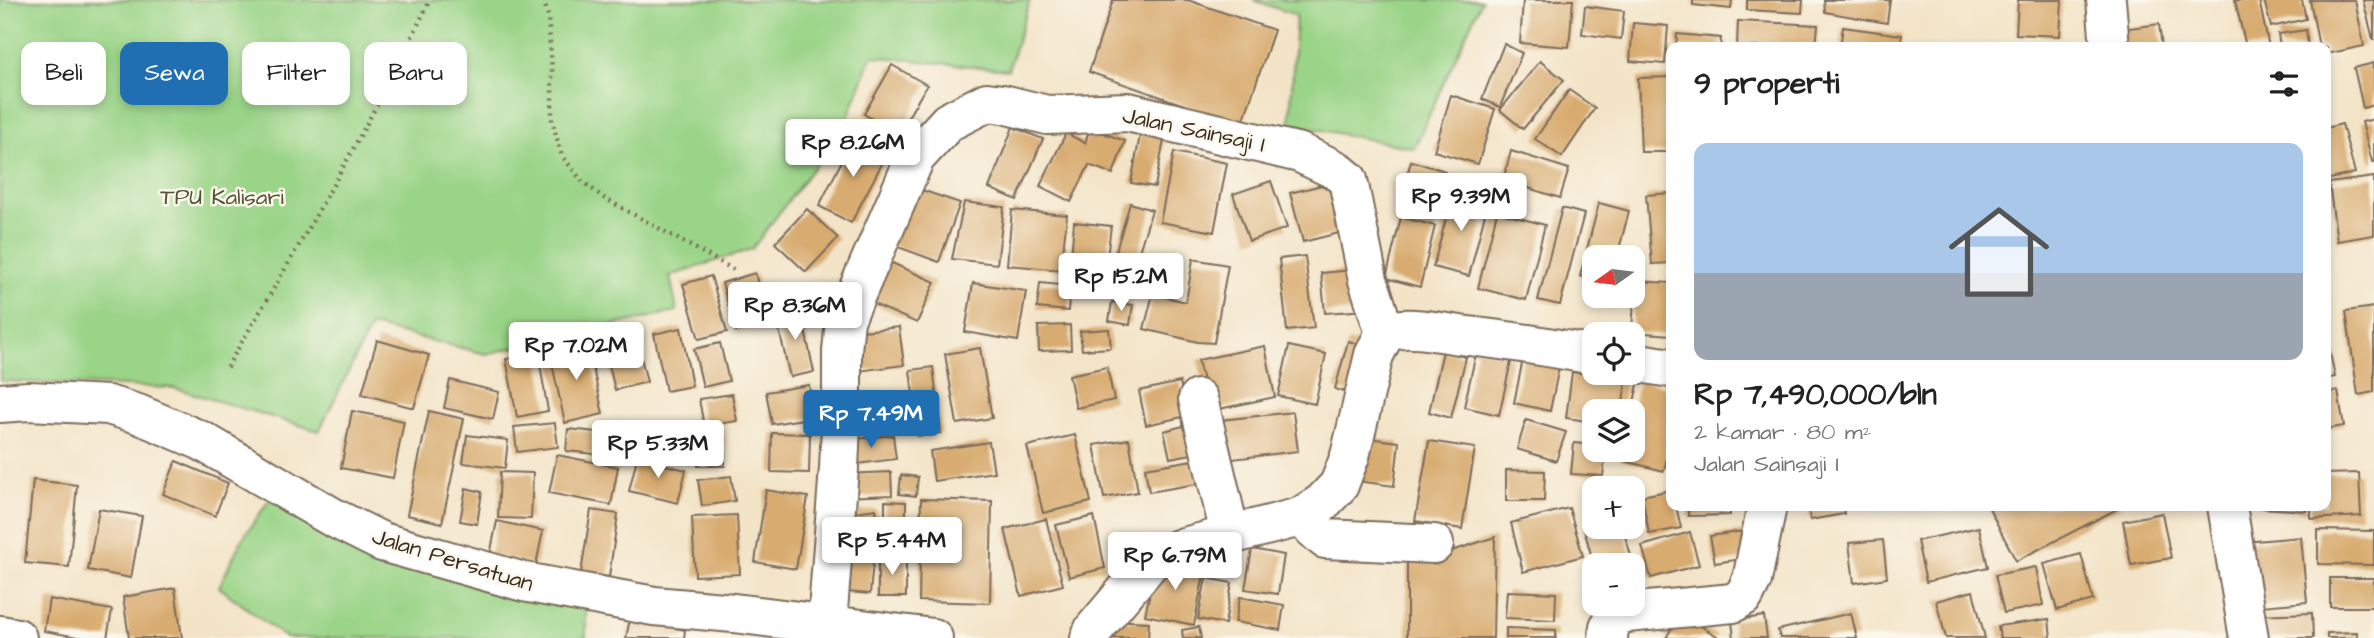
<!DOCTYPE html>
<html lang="id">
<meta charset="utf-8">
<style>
body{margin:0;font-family:"Architects Daughter",sans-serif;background:#f6f6f6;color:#222;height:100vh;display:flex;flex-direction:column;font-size:26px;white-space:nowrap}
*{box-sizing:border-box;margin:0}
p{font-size:23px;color:#767676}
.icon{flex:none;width:38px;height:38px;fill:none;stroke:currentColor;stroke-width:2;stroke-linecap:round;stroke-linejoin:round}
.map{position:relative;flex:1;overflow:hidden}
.sheet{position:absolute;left:1666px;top:42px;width:665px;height:469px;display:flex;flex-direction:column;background:#fff;border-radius:14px;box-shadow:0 4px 10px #0003}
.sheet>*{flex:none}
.top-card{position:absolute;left:21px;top:42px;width:665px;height:63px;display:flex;gap:14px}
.needle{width:46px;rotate:256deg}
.controls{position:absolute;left:1582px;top:245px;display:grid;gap:14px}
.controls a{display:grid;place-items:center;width:63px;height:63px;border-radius:14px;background:#fff;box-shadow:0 4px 10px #0003;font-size:35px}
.price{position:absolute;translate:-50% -60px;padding:0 16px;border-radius:7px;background:#fff;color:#222;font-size:23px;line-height:46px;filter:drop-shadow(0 2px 4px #0008)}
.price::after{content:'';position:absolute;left:50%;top:42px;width:21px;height:16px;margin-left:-10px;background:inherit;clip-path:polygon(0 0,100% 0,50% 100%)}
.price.on{background:#1f6fb2;color:#fff}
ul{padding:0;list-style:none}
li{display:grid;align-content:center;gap:14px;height:371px;padding:0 28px}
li+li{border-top:2px solid #e0e0e0}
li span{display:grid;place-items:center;height:217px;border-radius:14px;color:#555}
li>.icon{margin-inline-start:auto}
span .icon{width:126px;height:126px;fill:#fffc;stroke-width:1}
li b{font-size:30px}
h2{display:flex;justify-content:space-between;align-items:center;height:84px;padding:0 28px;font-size:30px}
.tag{padding:0 24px;border-radius:14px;background:#fff;box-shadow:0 4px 10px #0003;font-size:24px;line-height:63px}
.tag.on{background:#1f6fb2;color:#fff}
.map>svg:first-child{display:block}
.green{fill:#9ad487;stroke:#6a7f52;stroke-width:2}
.building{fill:#d8ab6f}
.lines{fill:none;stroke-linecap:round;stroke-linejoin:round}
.minor-casing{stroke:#7b6b5a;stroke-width:42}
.path{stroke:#7b6b5a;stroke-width:4.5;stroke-dasharray:2 5;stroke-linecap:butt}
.minor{stroke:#fff;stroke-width:38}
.labels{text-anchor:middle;stroke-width:5;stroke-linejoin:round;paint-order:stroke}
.street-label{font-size:23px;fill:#3b2a1e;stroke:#fbf7ec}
.park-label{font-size:23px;fill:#535438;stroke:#fbf7ec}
</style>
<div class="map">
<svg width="2374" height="638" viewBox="0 0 2374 638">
<rect width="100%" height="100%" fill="#fbf7ec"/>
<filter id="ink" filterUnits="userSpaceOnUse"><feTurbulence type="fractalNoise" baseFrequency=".0143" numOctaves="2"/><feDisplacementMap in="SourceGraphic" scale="14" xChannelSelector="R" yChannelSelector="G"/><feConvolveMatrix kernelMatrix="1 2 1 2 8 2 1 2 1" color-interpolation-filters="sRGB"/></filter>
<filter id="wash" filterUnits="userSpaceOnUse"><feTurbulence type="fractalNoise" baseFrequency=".00686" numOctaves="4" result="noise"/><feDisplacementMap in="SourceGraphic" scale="28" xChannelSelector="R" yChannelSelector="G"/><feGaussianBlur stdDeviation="1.57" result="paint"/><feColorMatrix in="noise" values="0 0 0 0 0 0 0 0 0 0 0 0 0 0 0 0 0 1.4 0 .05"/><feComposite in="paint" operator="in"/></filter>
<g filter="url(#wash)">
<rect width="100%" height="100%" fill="#f3e4c8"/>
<g class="green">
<path d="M0 0H1030L1008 70 872 56 844 127 752 249 670 276 677 311 486 354 371 326 319 431 174 388 0 381Z"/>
<path d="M1253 0H1482L1414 148 1290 124 1296 15Z"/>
<path d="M272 496 586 604V638H286L219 587 241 541Z"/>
</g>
<g id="blocks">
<g class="building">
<path d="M1113 0H1188L1274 30 1242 125 1089 72Z"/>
<path d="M1523 0H1573L1569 47 1520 43Z"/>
<path d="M1693 0H1732L1731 9 1693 5Z"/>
<path d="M1747 0H1803L1802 13 1747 10Z"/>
<path d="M1824 0H1890L1887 23 1825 12Z"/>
<path d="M2018 0H2062L2060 36 2016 34Z"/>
<path d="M2235 0H2259L2269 47H2246Z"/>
<path d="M2264 0H2302L2306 19 2271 27Z"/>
<path d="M2310 0H2355L2364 46 2326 54V47H2319Z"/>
<path d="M2363 0H2374V39H2373Z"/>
<path d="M1585 6 1624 11 1621 39 1582 34Z"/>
<path d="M1738 21 1818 25 1816 47H1737Z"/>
<path d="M1633 23 1668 26 1665 64 1630 61Z"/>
<path d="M2159 24 2162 47H2117L2114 30Z"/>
<path d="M1843 27 1902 35 1900 47H1840Z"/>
<path d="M2306 30 2308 47H2280L2278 34Z"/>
<path d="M1677 34 1721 38 1720 47H1676Z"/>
<path d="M1504 44 1522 53 1500 107 1482 99Z"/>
<path d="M1540 61 1564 80 1523 129 1500 110Z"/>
<path d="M2374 63V105L2363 108 2354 68Z"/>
<path d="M892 65 927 85 898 134 864 114Z"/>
<path d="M1671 77V152H1641L1638 78Z"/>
<path d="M1569 90 1595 108 1562 157 1535 139Z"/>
<path d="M1451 95 1495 109 1478 164 1434 151Z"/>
<path d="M2374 119V162H2372L2362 122Z"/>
<path d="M2342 124 2355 173 2326 180V128Z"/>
<path d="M1013 127 1043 139 1017 200 989 188Z"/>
<path d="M1090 128 1125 141 1113 174 1089 165 1071 202 1040 186 1066 133 1085 143Z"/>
<path d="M1141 130 1165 135 1155 187 1131 183Z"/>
<path d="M855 135 888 152 851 223 819 206Z"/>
<path d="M1511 151 1569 169 1560 198 1503 180Z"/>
<path d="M1174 152 1227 163 1214 232 1160 222Z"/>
<path d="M1411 161 1445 171 1436 203 1402 193Z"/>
<path d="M2374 177V235L2337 241 2329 183Z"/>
<path d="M1271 181 1287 228 1249 241 1233 194Z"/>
<path d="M1338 181 1351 230 1303 242 1290 193Z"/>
<path d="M907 185 960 203 939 262 887 243Z"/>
<path d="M1454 189 1489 198 1469 276 1433 267Z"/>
<path d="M1671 193V263L1652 264 1646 195Z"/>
<path d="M964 202 1004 207 997 264 952 259Z"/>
<path d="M1130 203 1152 210 1137 258 1116 251Z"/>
<path d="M1599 203 1629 211 1617 257H1594V280L1580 276Z"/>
<path d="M1562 208 1584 214 1560 305 1538 300Z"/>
<path d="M807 209 838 238 806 272 775 243Z"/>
<path d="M1012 210 1067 215 1061 270 1007 265Z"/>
<path d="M1497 212 1545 225 1526 300 1478 288Z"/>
<path d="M1401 217 1435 226 1420 287 1386 278Z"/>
<path d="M1074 222 1111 226 1105 274 1070 270Z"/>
<path d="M1166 254 1183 257 1177 288 1160 285Z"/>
<path d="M1305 256 1314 328 1287 331 1279 259Z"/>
<path d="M883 259 935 282 917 323 864 300Z"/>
<path d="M1193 259 1228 265 1214 343 1198 342 1144 329 1153 294 1186 302Z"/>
<path d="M1113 264 1141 270 1136 294 1108 288Z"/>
<path d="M1363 269 1367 310 1325 313 1321 273Z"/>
<path d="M755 273 768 322 736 331 722 283Z"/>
<path d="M711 276 727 332 699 339 683 284Z"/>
<path d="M1635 281 1671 283V335L1632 332Z"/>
<path d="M973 283 1026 291 1018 341 965 332Z"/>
<path d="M1040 283 1070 286 1068 311 1037 308Z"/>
<path d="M1112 302 1133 305 1130 325 1109 321Z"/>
<path d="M800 307 814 372 790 377 775 312Z"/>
<path d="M2374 307V392L2358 395 2346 311Z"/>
<path d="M1070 325 1071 350 1039 351 1038 326Z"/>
<path d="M899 327 904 365 859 371 854 332Z"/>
<path d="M681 328 692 386 666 391 654 334Z"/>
<path d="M1109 329 1111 348 1082 350 1080 331Z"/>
<path d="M2326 332 2335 377 2326 379Z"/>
<path d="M635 333 647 382 615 390 603 341Z"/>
<path d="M377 340 429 355 414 408 362 394Z"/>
<path d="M587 341 603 414 565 423 549 350Z"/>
<path d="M1348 341 1363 345 1350 393 1335 389Z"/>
<path d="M720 343 729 381 703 387 694 349Z"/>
<path d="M1265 346 1275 397 1210 411 1198 360Z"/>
<path d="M1289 346 1326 354 1315 404 1278 396Z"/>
<path d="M980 348 992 418 957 424 945 354Z"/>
<path d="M1477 349 1512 357 1499 415 1464 407Z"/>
<path d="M1443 351 1466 357 1451 418 1429 412Z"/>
<path d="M538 353 548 411 517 417 506 359Z"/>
<path d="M1524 354 1560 362 1550 411 1514 403Z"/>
<path d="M933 367 941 433 918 436 910 370Z"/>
<path d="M1107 367 1114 400 1076 408 1069 375Z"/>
<path d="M1572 372 1626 379 1622 411H1594V422L1566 418Z"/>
<path d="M450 380 499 392 493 419 444 408Z"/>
<path d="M1639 380 1671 388V440L1664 471 1620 460 1622 450H1633L1632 411Z"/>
<path d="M1180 382 1187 416 1146 425 1139 391Z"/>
<path d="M809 385 815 417 772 424 766 392Z"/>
<path d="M2338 391 2344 426 2326 429V393Z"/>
<path d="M732 394 737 421 704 426 699 399Z"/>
<path d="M352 411 404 421 393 478 341 468Z"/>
<path d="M429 411 464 419 442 523 407 515Z"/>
<path d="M1293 412 1298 451 1225 460 1221 420Z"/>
<path d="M1526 420 1566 432 1556 461 1517 449Z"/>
<path d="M555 423 558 447 517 452 514 427Z"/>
<path d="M1191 424 1197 453 1170 458 1164 431Z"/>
<path d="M568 429 616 434 614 456 566 451Z"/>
<path d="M772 433 810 434 809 473 771 472Z"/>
<path d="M467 435 508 440 505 468 463 463Z"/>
<path d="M893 435 896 459 850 465 847 440Z"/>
<path d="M1075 435 1091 502 1043 513 1027 446Z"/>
<path d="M696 436H724L725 466H698Z"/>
<path d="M1361 437 1399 442 1394 486 1356 481Z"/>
<path d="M1129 439 1138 492 1104 498 1094 445Z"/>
<path d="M1429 441 1475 448 1462 529 1415 521Z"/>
<path d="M989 442 994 472 934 481 930 451Z"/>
<path d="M1574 443 1594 445V450H1606L1603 476 1571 474Z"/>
<path d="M557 455 618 467 611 505 549 493Z"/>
<path d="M637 458 686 470 678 503 629 491Z"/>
<path d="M1205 458 1209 482 1149 492 1145 468Z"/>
<path d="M176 461 228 483 215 516 163 494Z"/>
<path d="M1506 470 1545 471 1544 501H1506Z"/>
<path d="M500 472 533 473 531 519 498 518Z"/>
<path d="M891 472 892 495 844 497 843 474Z"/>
<path d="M2359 473 2361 516 2311 519V506H2326V474Z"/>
<path d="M901 475 918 477 916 496 899 494Z"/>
<path d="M731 476 735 501 702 506 698 480Z"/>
<path d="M33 480 77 485 69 567 25 563Z"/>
<path d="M466 488 482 492 477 524 460 521Z"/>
<path d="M766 490 808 497 796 569 755 562Z"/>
<path d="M1671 490V506H1676L1681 528 1649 534 1642 496Z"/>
<path d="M921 499 992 501 990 603 919 601Z"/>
<path d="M885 501 906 502V548H885Z"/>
<path d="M1688 506H1730V515L1688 516Z"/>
<path d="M1808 506H1843L1844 514 1810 520Z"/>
<path d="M1988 506H2123L2016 561Z"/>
<path d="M2262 506H2306V511L2262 508Z"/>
<path d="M1569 508 1583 556 1523 572 1511 523Z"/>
<path d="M99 509 142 516 131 578 88 570Z"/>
<path d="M876 509 879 531 842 535 839 514Z"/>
<path d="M591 510 618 514 609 577 581 573Z"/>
<path d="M2162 513 2171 558 2131 565 2123 521Z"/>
<path d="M737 515 740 574 695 576 692 517Z"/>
<path d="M1094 516 1105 568 1069 577 1056 525Z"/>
<path d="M1046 519 1063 585 1021 596 1005 529Z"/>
<path d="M497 521 543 531 536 565 490 555Z"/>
<path d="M1594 526 1622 527 1634 565H1594L1584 529Z"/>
<path d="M1979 527 1988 567 1926 582 1917 541Z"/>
<path d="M2318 530 2374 531V565L2318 564Z"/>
<path d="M1744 531 1748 558 1715 563 1710 536Z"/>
<path d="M1690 532 1699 565 1651 578 1642 546Z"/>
<path d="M1495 537 1493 638H1407V556L1449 552Z"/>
<path d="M2301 537 2307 602 2250 607 2244 542Z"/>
<path d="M1883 540 1887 578 1854 583 1849 543Z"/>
<path d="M839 548 874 552 870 594 835 591Z"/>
<path d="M1252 549 1284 555 1278 594 1245 589Z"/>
<path d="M2081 554 2093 600 2057 610 2044 564Z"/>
<rect x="878" y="557" width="28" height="40"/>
<path d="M1157 559 1205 569 1194 625 1145 615Z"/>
<path d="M2036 567 2043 605 2004 613 1995 575Z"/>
<path d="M1206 578 1232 583 1225 624 1198 619Z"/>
<rect x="2330" y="578" width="44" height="29"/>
<path d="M175 588 182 638H129L123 597Z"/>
<path d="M1507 591 1556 593 1555 620 1505 618Z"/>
<path d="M1973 591 1985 638H1946L1936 601Z"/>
<path d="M1240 597 1284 605 1280 630 1235 622Z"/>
<path d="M49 599 112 610 107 638H83L44 631Z"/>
<path d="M1851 613 1857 638H1780L1778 630Z"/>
<path d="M2312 613 2313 638H2258L2257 615Z"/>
<path d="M1680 614 1717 636 1716 638H1666Z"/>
<path d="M1764 616 1767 638H1734L1732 621Z"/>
<path d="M630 619 685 630 684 638H626Z"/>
<path d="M2049 619 2051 638H2000L1998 626Z"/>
<path d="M1109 620 1149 622 1148 638H1108Z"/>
<path d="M1199 627 1201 638H1183L1182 630Z"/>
<path d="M1506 628 1556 630V638H1506Z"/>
<path d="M2357 632V638H2327V633Z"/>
</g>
</g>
</g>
<g filter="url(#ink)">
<use href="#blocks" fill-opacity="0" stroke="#7b6b5a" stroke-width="2"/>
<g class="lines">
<defs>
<g id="minor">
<path d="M2106 0 2110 47"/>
<path d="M1633 362 1671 368"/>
<path d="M1198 399 1230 534"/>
<path d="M0 403 29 401 108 405 138 414 202 441 332 517 382 542 524 582 654 606 734 613 933 638"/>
<path d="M2227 506 2249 638"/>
<path d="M1300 517 1325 539 1434 544"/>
<path d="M827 624 839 468 842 404V351L845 320 915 158 948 122 987 102 1003 104 1047 115 1128 112 1300 153 1336 170 1348 180 1368 280 1385 333"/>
<path d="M0 635 17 638"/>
<path d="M1090 638 1094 629 1153 559 1184 547 1300 517 1322 503 1339 485 1350 456 1374 355 1385 333C1407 324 1437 332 1460 335 1505 340 1550 347 1594 355"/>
<path d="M1608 638 1609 627 1616 614 1733 603 1744 596 1752 580 1767 506"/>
</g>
</defs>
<use href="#minor" class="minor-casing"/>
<g class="path">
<path d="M544 0 548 17 552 70V121L562 156 583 182 604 198 738 272"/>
<path d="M227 367C299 247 369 126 430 0"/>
</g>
<use href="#minor" class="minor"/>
</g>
</g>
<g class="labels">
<g class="street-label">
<text transform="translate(1194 129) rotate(12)" y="8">Jalan Sainsaji I</text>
<text transform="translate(453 559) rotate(17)" y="8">Jalan Persatuan</text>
</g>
<g class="park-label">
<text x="222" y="204">TPU Kalisari</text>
</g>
</g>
</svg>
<div class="controls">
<a><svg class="needle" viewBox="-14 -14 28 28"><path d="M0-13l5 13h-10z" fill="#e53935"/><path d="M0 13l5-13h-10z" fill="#767676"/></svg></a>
<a><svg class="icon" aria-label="locate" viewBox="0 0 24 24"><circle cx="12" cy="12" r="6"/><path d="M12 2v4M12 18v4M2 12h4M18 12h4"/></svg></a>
<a><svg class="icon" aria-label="layers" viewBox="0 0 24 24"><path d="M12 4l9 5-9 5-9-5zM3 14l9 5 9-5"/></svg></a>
<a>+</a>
<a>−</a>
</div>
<b class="price" style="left:853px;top:179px">Rp 8.26M</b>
<b class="price" style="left:1461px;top:233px">Rp 9.39M</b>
<b class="price" style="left:1121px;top:313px">Rp 15.2M</b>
<b class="price" style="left:795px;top:342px">Rp 8.36M</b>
<b class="price" style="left:576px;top:382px">Rp 7.02M</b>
<b class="price on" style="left:871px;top:450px">Rp 7.49M</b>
<b class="price" style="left:658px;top:480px">Rp 5.33M</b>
<b class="price" style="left:892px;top:577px">Rp 5.44M</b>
<b class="price" style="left:1175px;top:592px">Rp 6.79M</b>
<div class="top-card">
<a class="tag">Beli</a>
<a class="tag on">Sewa</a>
<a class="tag">Filter</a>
<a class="tag">Baru</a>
</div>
<section class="sheet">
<h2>9 properti<svg class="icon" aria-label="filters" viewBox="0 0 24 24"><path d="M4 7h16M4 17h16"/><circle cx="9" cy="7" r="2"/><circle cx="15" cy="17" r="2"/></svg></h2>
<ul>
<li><span style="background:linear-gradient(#a9c7e8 60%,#9aa5b1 0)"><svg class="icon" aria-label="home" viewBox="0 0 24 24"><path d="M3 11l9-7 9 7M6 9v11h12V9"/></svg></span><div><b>Rp 7,490,000/bln</b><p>2 kamar · 80 m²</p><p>Jalan Sainsaji I</p></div></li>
</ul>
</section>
</div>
